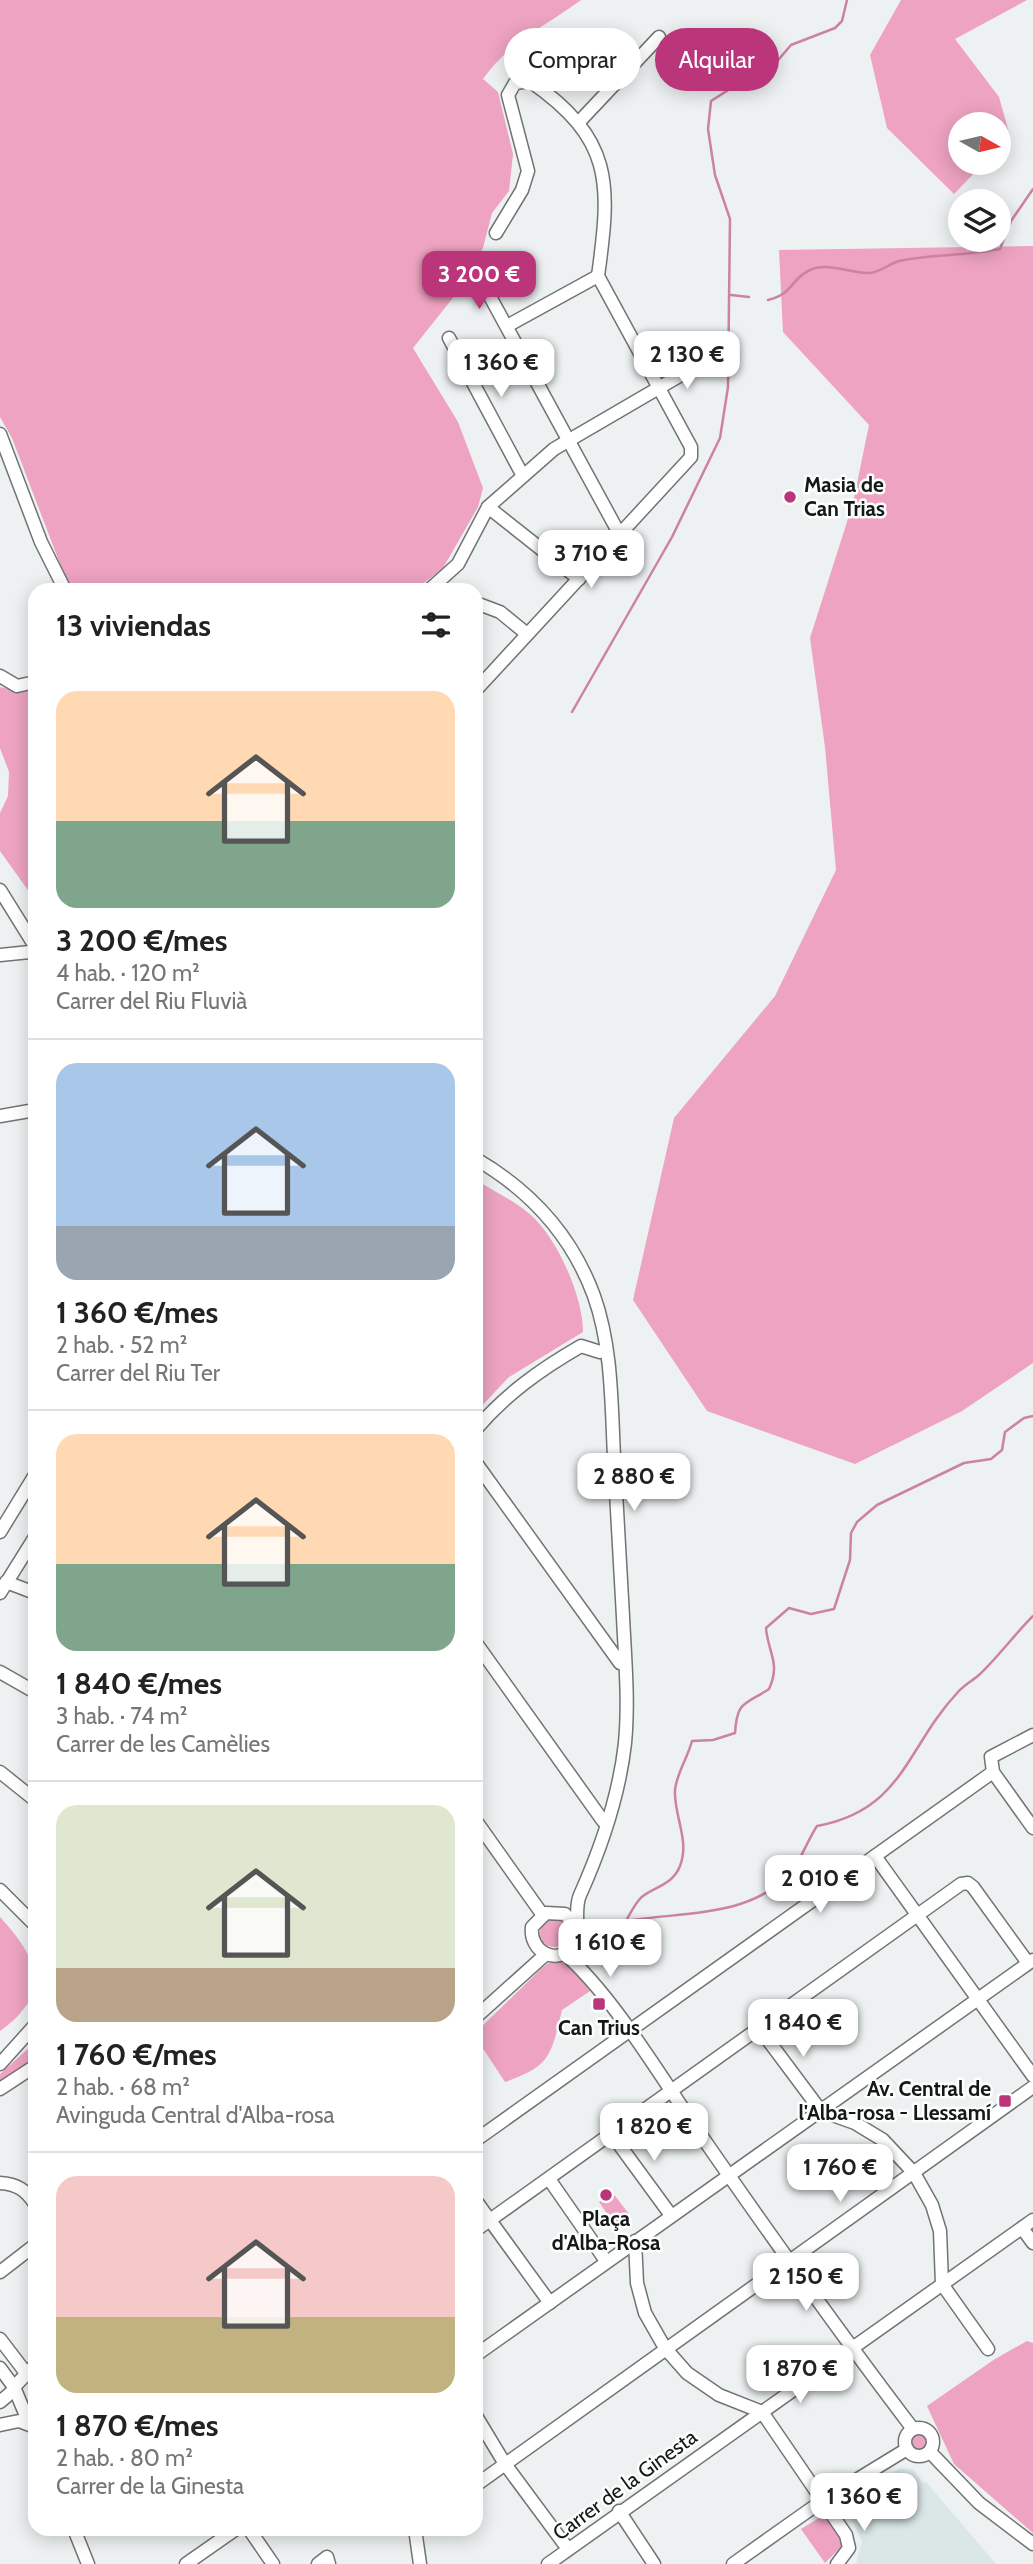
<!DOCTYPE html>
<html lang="es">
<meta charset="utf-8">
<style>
body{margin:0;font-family:Cabin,sans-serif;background:#f6f6f6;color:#222;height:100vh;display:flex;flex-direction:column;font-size:26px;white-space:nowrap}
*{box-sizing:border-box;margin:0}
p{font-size:23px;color:#767676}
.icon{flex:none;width:38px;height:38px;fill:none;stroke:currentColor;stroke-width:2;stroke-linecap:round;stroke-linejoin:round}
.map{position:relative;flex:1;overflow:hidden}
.details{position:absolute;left:28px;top:583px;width:455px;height:1953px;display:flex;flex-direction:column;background:#fff;border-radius:21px;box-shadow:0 4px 18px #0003}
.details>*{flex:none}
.guide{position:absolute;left:504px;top:28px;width:424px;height:63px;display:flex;gap:14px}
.needle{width:46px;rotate:98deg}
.fabs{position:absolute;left:948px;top:112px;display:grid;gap:14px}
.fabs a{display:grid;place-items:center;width:63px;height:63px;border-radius:50%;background:#fff;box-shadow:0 4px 18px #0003;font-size:35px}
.price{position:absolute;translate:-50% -60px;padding:0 16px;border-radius:14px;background:#fff;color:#222;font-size:23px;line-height:46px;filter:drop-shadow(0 2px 4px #0008)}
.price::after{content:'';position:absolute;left:50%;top:42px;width:21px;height:16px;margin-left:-10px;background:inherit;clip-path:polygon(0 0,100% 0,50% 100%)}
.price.active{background:#ba3579;color:#fff}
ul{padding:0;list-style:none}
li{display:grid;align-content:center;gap:14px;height:371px;padding:0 28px}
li+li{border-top:2px solid #e0e0e0}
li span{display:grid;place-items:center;height:217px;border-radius:21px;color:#555}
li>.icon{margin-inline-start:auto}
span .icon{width:126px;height:126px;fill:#fffc;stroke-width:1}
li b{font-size:30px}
h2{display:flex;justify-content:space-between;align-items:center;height:84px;padding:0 28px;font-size:30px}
.chip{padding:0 24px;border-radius:32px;background:#fff;box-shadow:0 4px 18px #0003;font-size:24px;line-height:63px}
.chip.active{background:#ba3579;color:#fff}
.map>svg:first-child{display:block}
.built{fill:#dae7e6}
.green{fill:#eda3c1}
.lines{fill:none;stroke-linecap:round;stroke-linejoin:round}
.stream{stroke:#cc82a1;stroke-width:2.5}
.minor-casing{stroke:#707473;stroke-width:15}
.minor{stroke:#fff;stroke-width:12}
.poi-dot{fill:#ba3579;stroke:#fafffe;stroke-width:2.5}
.labels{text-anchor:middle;stroke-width:5;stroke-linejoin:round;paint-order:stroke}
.poi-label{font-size:21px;font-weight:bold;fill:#161717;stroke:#fafffe}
.street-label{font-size:21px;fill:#161717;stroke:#fafffe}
</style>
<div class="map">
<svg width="1033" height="2564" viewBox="0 0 1033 2564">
<rect width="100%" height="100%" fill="#edf1f1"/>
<path class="built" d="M900 2468 913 2470 923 2483 926 2482 996 2564H856L862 2541 845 2507Z"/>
<g class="green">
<path d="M0 0H581C547 25 508 43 483 79L498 92 513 154 509 191 492 213 483 248 452 299 413 348 458 422 483 488 478 507 443 568 415 590H70L12 438 0 417Z"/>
<path d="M901 0H1027L955 39 999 97 1010 136 999 147V124H961V163H984L954 194 887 128 870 55Z"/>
<path d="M550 42 572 62 549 87 527 67Z"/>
<path d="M1033 246V1363L962 1411 855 1464 707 1411 633 1300 674 1118 775 996 836 870 825 747 810 638 853 503 869 425 783 332 779 250Z"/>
<path d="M0 687 22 692 35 689V900L0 851V813L8 796 9 772 0 748Z"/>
<path d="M476 1180C497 1193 527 1207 542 1227 563 1253 583 1300 583 1332L509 1377 476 1412Z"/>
<path d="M0 1917C38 1959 54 1992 0 2031Z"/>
<circle cx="554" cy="1933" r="14"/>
<path d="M566 1960 590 1991 562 2010C551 2055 551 2066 505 2082L476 2038V2032L543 1967 551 1961Z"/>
<path d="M32 2045 35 2048V2059L0 2086V2074Z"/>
<path d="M612 2192 629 2214 615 2225 599 2202Z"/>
<path d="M1027 2341 1033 2343V2533L954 2464 927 2406 995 2359Z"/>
<circle cx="920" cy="2443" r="10"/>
<path d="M827 2513 842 2534 843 2545 825 2563 801 2529Z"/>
</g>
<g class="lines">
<g class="stream">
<path d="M731 295 749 297"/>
<path d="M768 300C795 293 790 279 810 270 827 262 851 273 869 273 879 273 889 264 899 261 930 254 967 256 1000 249L1011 221 1033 189"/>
<path d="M572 712 672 537 720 438 728 387 730 219 715 175 708 129 711 101 733 87 768 72 791 45 835 28 842 21 847 0"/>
<path d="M624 1926 633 1920C685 1912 745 1917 787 1877 799 1865 807 1841 817 1826 904 1810 906 1747 958 1692 964 1685 972 1681 979 1675 998 1657 1014 1635 1033 1616"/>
<path d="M623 1927C627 1919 636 1901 643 1896 657 1886 673 1884 680 1866 690 1841 674 1816 675 1791 675 1777 688 1757 692 1741L713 1740 735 1733C737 1700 745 1705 769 1689 781 1663 768 1653 766 1628L789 1608 811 1614 834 1609 850 1560 851 1533 857 1522 877 1505 964 1463 991 1459 1002 1450 1005 1432 1024 1418 1033 1416"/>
</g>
<defs>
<g id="minor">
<path d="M579 122 659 37"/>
<path d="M496 233 522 190 528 171 508 95 515 83 530 81C613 139 611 182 598 276"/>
<path d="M481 280 620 535"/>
<path d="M507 326 598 276"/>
<path d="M449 338 523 476"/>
<path d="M0 434 41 542 65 590"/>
<path d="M488 507 579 579"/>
<path d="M429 590 458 564 488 507 554 449 698 365"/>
<path d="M476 603 500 612 527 634"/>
<path d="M0 676 17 686 35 682"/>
<path d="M476 690 691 457V447L598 276"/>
<path d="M0 890 33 943"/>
<path d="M0 955 30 952"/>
<path d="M0 1116 35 1110"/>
<path d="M476 1159C531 1191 572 1236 594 1296 614 1352 611 1416 615 1474 618 1522 620 1569 623 1617 625 1659 629 1701 625 1743 619 1797 602 1846 580 1895 573 1910 582 1932 572 1946 557 1967 529 1951 532 1927L546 1913 565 1914 575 1926"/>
<path d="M476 1429C506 1394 541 1369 581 1346L600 1352"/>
<path d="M476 1463 620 1663"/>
<path d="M0 1532 35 1475"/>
<path d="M6 1582 35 1593"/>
<path d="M0 1593 35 1537"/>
<path d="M476 1643 603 1821"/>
<path d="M0 1672 35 1692"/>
<path d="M1033 1735 991 1757 993 1772 1033 1828"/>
<path d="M0 1772 35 1800"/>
<path d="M476 1821 542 1914"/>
<path d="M875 1856 1033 2076"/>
<path d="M0 1890 35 1925"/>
<path d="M564 1953C613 1996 661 2077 698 2131 768 2232 839 2332 913 2429"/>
<path d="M476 2017 546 1954"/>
<path d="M759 2028 821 2111 855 2123 883 2140 914 2173 932 2205 940 2231 942 2284 988 2349"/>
<path d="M0 2064 35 2025"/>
<path d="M0 2089 35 2066"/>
<path d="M610 2132 670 2214"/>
<path d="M476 2140 993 1772"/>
<path d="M549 2179 606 2261"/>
<path d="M0 2183C17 2184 26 2190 35 2204"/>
<path d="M476 2201 550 2303"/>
<path d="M1022 2228 1033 2243"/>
<path d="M476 2230 961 1884 968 1883 973 1887 1028 1963"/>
<path d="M635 2241 637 2283 645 2313 665 2348 687 2373 719 2395 762 2412 846 2535 849 2548 837 2564"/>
<path d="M0 2272 35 2245"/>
<path d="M0 2339 26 2373"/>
<path d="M476 2355 1033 1960"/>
<path d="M0 2368 14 2387"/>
<path d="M0 2402 14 2390"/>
<path d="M476 2416 505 2464 568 2549"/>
<path d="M29 2423 14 2387 35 2365"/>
<path d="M0 2425 19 2421 32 2426"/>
<circle cx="919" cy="2442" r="14"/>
<path d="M930 2452 979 2503 1033 2544"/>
<path d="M476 2485 1033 2087"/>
<path d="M619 2511 654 2564"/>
<path d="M74 2529 88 2564"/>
<path d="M249 2529 273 2564"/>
<path d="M415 2529 420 2564"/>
<path d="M186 2564 236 2529"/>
<path d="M318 2564 327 2557 329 2564"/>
<path d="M548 2564 1033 2220"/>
<path d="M733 2564 822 2501 907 2449"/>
</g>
</defs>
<use href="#minor" class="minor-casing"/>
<use href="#minor" class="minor"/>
</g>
<g class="poi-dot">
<circle cx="790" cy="497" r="7"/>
<rect x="592" y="1997" width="14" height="14" rx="3.5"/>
<rect x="998" y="2094" width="14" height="14" rx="3.5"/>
<circle cx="606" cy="2195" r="7"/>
</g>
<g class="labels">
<g class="poi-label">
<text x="804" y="492" text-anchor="start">Masia de<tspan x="804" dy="24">Can Trias</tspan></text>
<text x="599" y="2035">Can Trius</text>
<text x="991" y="2096" text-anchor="end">Av. Central de<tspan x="991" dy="24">l'Alba-rosa - Llessamí</tspan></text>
<text x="606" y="2226">Plaça<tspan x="606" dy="24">d'Alba-Rosa</tspan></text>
</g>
<g class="street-label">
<text transform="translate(625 2485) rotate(-36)" y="7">Carrer de la Ginesta</text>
</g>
</g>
</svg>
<div class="fabs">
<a><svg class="needle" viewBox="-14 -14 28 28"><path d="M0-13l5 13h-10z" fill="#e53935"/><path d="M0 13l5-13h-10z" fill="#767676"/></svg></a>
<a><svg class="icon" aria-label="layers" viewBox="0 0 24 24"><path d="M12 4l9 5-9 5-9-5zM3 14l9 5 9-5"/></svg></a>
</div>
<b class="price active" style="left:479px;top:311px">3 200 €</b>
<b class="price" style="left:687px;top:391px">2 130 €</b>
<b class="price" style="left:501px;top:399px">1 360 €</b>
<b class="price" style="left:591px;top:590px">3 710 €</b>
<b class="price" style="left:634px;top:1513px">2 880 €</b>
<b class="price" style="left:820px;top:1915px">2 010 €</b>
<b class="price" style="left:610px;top:1979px">1 610 €</b>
<b class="price" style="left:803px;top:2059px">1 840 €</b>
<b class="price" style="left:654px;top:2163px">1 820 €</b>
<b class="price" style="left:840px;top:2204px">1 760 €</b>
<b class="price" style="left:806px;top:2313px">2 150 €</b>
<b class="price" style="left:800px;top:2405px">1 870 €</b>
<b class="price" style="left:864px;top:2533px">1 360 €</b>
<div class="guide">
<a class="chip">Comprar</a>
<a class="chip active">Alquilar</a>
</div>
<section class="details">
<h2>13 viviendas<svg class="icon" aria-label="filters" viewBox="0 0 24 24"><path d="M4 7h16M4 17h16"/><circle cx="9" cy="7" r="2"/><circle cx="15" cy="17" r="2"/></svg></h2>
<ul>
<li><span style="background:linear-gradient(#ffd9b3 60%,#7fa58c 0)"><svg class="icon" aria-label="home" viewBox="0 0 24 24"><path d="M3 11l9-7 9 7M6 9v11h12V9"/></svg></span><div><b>3 200 €/mes</b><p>4 hab. · 120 m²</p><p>Carrer del Riu Fluvià</p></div></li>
<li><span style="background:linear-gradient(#a9c7e8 75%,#9aa5b1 0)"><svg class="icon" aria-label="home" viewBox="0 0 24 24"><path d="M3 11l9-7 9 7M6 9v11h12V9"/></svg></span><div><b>1 360 €/mes</b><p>2 hab. · 52 m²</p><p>Carrer del Riu Ter</p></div></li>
<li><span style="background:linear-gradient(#ffd9b3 60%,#7fa58c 0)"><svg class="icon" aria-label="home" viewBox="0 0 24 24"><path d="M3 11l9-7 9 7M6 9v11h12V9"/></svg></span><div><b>1 840 €/mes</b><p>3 hab. · 74 m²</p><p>Carrer de les Camèlies</p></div></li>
<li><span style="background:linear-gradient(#dfe7d0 75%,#b9a48a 0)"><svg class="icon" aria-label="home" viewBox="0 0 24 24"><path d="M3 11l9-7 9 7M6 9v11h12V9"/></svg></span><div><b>1 760 €/mes</b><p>2 hab. · 68 m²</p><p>Avinguda Central d'Alba-rosa</p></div></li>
<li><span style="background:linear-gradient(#f6c9c9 65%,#c2b280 0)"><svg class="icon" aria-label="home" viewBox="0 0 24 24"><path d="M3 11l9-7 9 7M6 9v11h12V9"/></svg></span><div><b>1 870 €/mes</b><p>2 hab. · 80 m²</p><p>Carrer de la Ginesta</p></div></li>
</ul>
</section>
</div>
